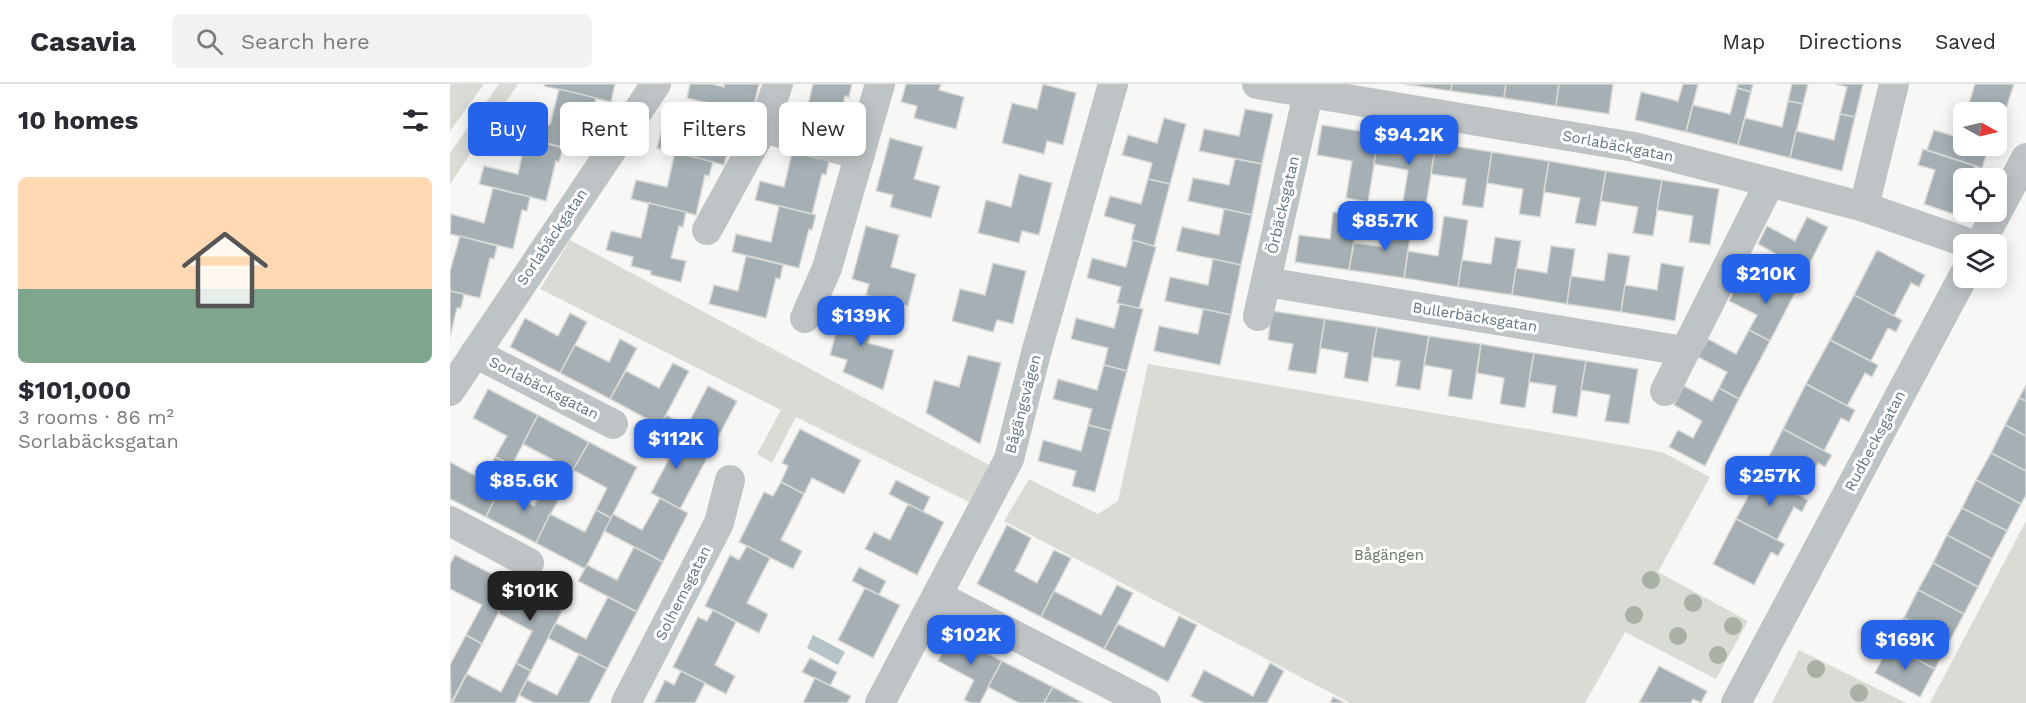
<!DOCTYPE html>
<meta charset="utf-8">
<style>
body{margin:0;font-family:"Work Sans",sans-serif;background:#f2f2f3;color:#2b2b33;height:100vh;display:flex;flex-direction:column;font-size:22px;white-space:nowrap}
*{box-sizing:border-box;margin:0}
p{font-size:20px;color:#7c7c81}
.icon{flex:none;width:33px;height:33px;fill:none;stroke:currentColor;stroke-width:2;stroke-linecap:round;stroke-linejoin:round}
.map{position:relative;flex:1;overflow:hidden}
.sheet{display:flex;flex-direction:column;background:#fff;width:450px}
.sheet>*{flex:none}
.banner{position:absolute;left:18px;top:18px;width:570px;height:54px;display:flex;gap:12px}
.needle{width:39px;rotate:98deg}
.fabs{position:absolute;left:1503px;top:18px;display:grid;gap:12px}
.fabs a{display:grid;place-items:center;width:54px;height:54px;border-radius:9px;background:#fff;box-shadow:0 3px 15px #0003;font-size:30px}
.price{position:absolute;translate:-50% -51px;padding:0 14px;border-radius:12px;background:#2563eb;color:#fff;font-size:20px;line-height:39px;filter:drop-shadow(0 2px 3px #0008)}
.price::after{content:'';position:absolute;left:50%;top:36px;width:18px;height:14px;margin-left:-9px;background:inherit;clip-path:polygon(0 0,100% 0,50% 100%)}
.price.selected{background:#222;color:#fff}
ul{padding:0;list-style:none}
li{display:grid;align-content:center;gap:12px;height:318px;padding:0 18px}
li+li{border-top:2px solid #e1e1e2}
li span{display:grid;place-items:center;height:186px;border-radius:9px;color:#555}
li>.icon{margin-inline-start:auto}
span .icon{width:108px;height:108px;fill:#fffc;stroke-width:1}
li b{font-size:26px}
h2{display:flex;justify-content:space-between;align-items:center;height:72px;padding:0 18px;font-size:26px}
.pill{padding:0 21px;border-radius:9px;background:#fff;box-shadow:0 3px 15px #0003;font-size:21px;line-height:54px}
.pill.selected{background:#2563eb;color:#fff}
header{display:flex;align-items:center;gap:36px;box-sizing:border-box;height:84px;padding:0 30px;background:#fff;border-bottom:2px solid #e1e1e2}
header strong{font-size:28px}
nav{display:flex;gap:33px;margin-inline-start:auto;font-size:21px}
.search{width:420px;height:54px;background:#f2f2f3;display:flex;align-items:center;gap:15px;box-sizing:border-box;padding:0 21px;border-radius:9px;color:#7c7c81;font-size:22px}
main{display:flex;flex:1;min-height:0}
.map>svg:first-child{display:block}
.green{fill:#d8dcd4}
.water{fill:#b5c4c6}
.building{fill:#a6b0b4;stroke:#d9d9d7;stroke-width:1.5}
.lines{fill:none;stroke-linecap:round;stroke-linejoin:round}
.minor{stroke:#bec4c6;stroke-width:30}
.tree{fill:#a9b0a5}
.labels{text-anchor:middle;stroke-width:6;stroke-linejoin:round;paint-order:stroke}
.street-label{font-size:15px;fill:#64777e;stroke:#fff}
.park-label{font-size:15px;fill:#697663;stroke:#fff}
</style>
<header>
<strong>Casavia</strong>
<div class="search"><svg class="icon" aria-label="search" viewBox="0 0 24 24"><circle cx="10" cy="10" r="6"/><path d="M15 15l6 6"/></svg>Search here</div>
<nav><a>Map</a><a>Directions</a><a>Saved</a></nav>
</header>
<main>
<section class="sheet">
<h2>10 homes<svg class="icon" aria-label="filters" viewBox="0 0 24 24"><path d="M4 7h16M4 17h16"/><circle cx="9" cy="7" r="2"/><circle cx="15" cy="17" r="2"/></svg></h2>
<ul>
<li><span style="background:linear-gradient(#ffd9b3 60%,#7fa58c 0)"><svg class="icon" aria-label="home" viewBox="0 0 24 24"><path d="M3 11l9-7 9 7M6 9v11h12V9"/></svg></span><div><b>$101,000</b><p>3 rooms · 86 m²</p><p>Sorlabäcksgatan</p></div></li>
</ul>
</section>
<div class="map">
<svg width="1576" height="619" viewBox="0 0 1576 619">
<rect width="100%" height="100%" fill="#f7f7f5"/>
<g class="green">
<path d="M1 0H34L0 47V2Z"/>
<path d="M49 0H68L0 100V69Z"/>
<path d="M120 156 539 381 519 418 346 333 322 379 307 370 331 326 90 205Z"/>
<path d="M698 280 1212 368 1260 393 1208 488 1298 537 1266 595 1175 548 1135 619H900L554 437 579 395 648 430 668 417Z"/>
<path d="M1576 437V619H1480Z"/>
<path d="M1349 566 1456 619H1322Z"/>
</g>
<path class="water" d="M363 551 395 568 388 581 357 564Z"/>
<g class="building">
<path d="M95 0H165L161 18 94 2Z"/>
<path d="M240 0H262L274 3V0H309L302 30 237 14Z"/>
<path d="M363 0H402L399 13 395 12 385 52 328 39 333 19 357 25Z"/>
<path d="M456 0H491L489 6 514 13 506 45 464 34 467 22 451 18Z"/>
<path d="M593 0 626 9 613 61 597 57 594 70 552 59 562 19 587 25Z"/>
<path d="M954 0H1002L1001 7Z"/>
<path d="M1002 0H1056L1054 14 1001 7Z"/>
<path d="M1056 0H1109L1106 22 1054 14Z"/>
<path d="M1109 0H1163L1159 30 1106 22Z"/>
<path d="M1233 0H1248L1236 48 1185 36 1191 8 1228 17Z"/>
<path d="M1288 0H1303L1301 8 1287 4Z"/>
<path d="M1342 0H1358L1353 20 1338 17Z"/>
<path d="M1386 0H1413L1405 33 1390 30 1397 3Z"/>
<path d="M1525 0H1564L1553 34 1546 32V28H1535L1518 23Z"/>
<path d="M1287 4 1301 8 1288 61 1236 48 1243 21 1280 30Z"/>
<path d="M109 5 146 14 143 28 139 27 129 67 62 51 67 32 100 41Z"/>
<path d="M1338 17 1353 20 1340 74 1288 61 1295 34 1332 43Z"/>
<path d="M254 18 291 27 288 41 284 40 274 81 207 64 212 45 245 53Z"/>
<path d="M1513 21 1535 28H1514V62H1539L1532 84 1477 66 1484 46 1504 52Z"/>
<path d="M795 25 823 30 812 80 749 67 754 45 789 52Z"/>
<path d="M1390 30 1405 33 1392 87 1340 74 1346 47 1384 56Z"/>
<path d="M714 34 736 40 720 100 698 95 702 79 672 71 678 51 707 59Z"/>
<path d="M872 41 929 50 918 118 896 114 902 77 867 71Z"/>
<path d="M929 50 986 59 975 127 952 124 958 86 924 80Z"/>
<path d="M76 54 113 64 109 78 106 77 96 117 29 100 34 82 68 90Z"/>
<path d="M440 54 473 63 464 95 490 102 481 134 440 123 443 111 426 107Z"/>
<path d="M986 59 1042 68 1033 124 1012 121 1016 95 981 90Z"/>
<path d="M1473 65 1525 82 1521 94H1514V119L1509 132 1474 120 1485 86 1468 81Z"/>
<path d="M225 68 263 78 259 92 255 91 246 131 181 115 186 96 217 103Z"/>
<path d="M342 68 379 77 376 91 372 90 362 130 305 116 310 97 334 103Z"/>
<path d="M1042 68 1099 77 1090 133 1069 130 1073 105 1037 99Z"/>
<path d="M785 75 812 80 802 131 738 117 743 94 779 101Z"/>
<path d="M1099 77 1156 87 1146 142 1125 139 1130 114 1094 108Z"/>
<path d="M1156 87 1212 96 1203 152 1183 149 1188 123 1151 117Z"/>
<path d="M569 90 602 99 589 151 572 147 569 159 528 149 536 116 561 123Z"/>
<path d="M698 95 720 100 704 162 681 156 685 141 654 132 660 112 691 120Z"/>
<path d="M1212 96 1269 105 1260 161 1239 158 1243 132 1207 126Z"/>
<path d="M43 104 80 113 77 127 72 126 63 165 0 150 1 130 34 139Z"/>
<path d="M199 119 236 128 233 143 229 142 221 174 236 177 231 198 201 191V187L181 182 183 173 156 166 161 147 191 154Z"/>
<path d="M329 122 366 131 362 146 359 145 349 184 282 168 286 150 321 158Z"/>
<path d="M774 125 802 131 791 181 726 167 732 143 769 151Z"/>
<path d="M883 128 908 132 899 186 845 178 849 151 880 155Z"/>
<path d="M994 132 1018 136 1008 203 954 194 958 167 988 172Z"/>
<path d="M1357 133 1378 143 1349 201 1328 189 1335 175 1308 160 1317 142 1345 157Z"/>
<path d="M937 135 962 139 954 194 899 186 904 159 933 163Z"/>
<path d="M416 142 449 151 441 183 466 190 458 222 416 211 419 200 402 195Z"/>
<path d="M10 152 47 162 44 175 40 174 30 214 0 207V187Z"/>
<path d="M1045 153 1071 157 1062 211 1008 203 1012 176 1041 180Z"/>
<path d="M683 156 706 163 689 225 667 219 671 203 637 194 642 174 676 183Z"/>
<path d="M1101 162 1125 165 1117 220 1062 211 1066 184 1097 189Z"/>
<path d="M1427 166 1475 191 1469 203 1461 199 1444 232 1404 211Z"/>
<path d="M1158 169 1180 172 1171 228 1117 220 1121 192 1154 197Z"/>
<path d="M296 172 333 181 330 195 326 194 316 234 259 220 264 201 288 207Z"/>
<path d="M763 175 791 181 781 231 715 217 720 193 758 201Z"/>
<path d="M543 179 576 187 563 240 547 236 543 248 502 237 510 205 535 211Z"/>
<path d="M1211 179 1234 183 1225 237 1171 228 1175 201 1207 206Z"/>
<path d="M1328 189 1349 201 1320 257 1299 246 1307 231 1279 217 1288 199 1316 213Z"/>
<path d="M0 207 14 210 11 224H7L0 253Z"/>
<path d="M1404 211 1452 236 1446 248 1438 244 1421 277 1380 256Z"/>
<path d="M394 219 427 227 418 259 444 266 433 306 393 288 397 276 380 271Z"/>
<path d="M670 220 693 225 677 287 654 281 658 264 621 255 626 234 664 244Z"/>
<path d="M753 225 781 231 770 281 704 267 709 242 748 250Z"/>
<path d="M822 227 875 235 866 290 838 286 843 260 818 256Z"/>
<path d="M120 229 137 238 110 289 60 263 75 234 108 252Z"/>
<path d="M875 235 927 243 918 298 894 294 898 269 870 264Z"/>
<path d="M927 243 979 252 970 306 946 302 950 277 922 273Z"/>
<path d="M1299 246 1320 257 1289 315 1269 304 1277 288 1248 273 1258 255 1286 270Z"/>
<path d="M979 252 1031 260 1022 316 998 312 1002 286 974 281Z"/>
<path d="M170 255 187 264 160 315 110 289 125 261 159 278Z"/>
<path d="M1380 256 1428 281 1422 293 1415 289 1397 322 1356 300Z"/>
<path d="M1031 260 1084 269 1075 324 1050 320 1054 294 1027 289Z"/>
<path d="M1084 269 1136 277 1127 333 1102 329 1106 302 1079 298Z"/>
<path d="M518 271 551 279 530 360 476 329 484 296 509 303Z"/>
<path d="M1136 277 1188 285 1179 340 1155 337 1160 311 1131 306Z"/>
<path d="M223 279 239 287 210 342 160 315 176 287 209 304Z"/>
<path d="M654 281 677 287 661 347 638 341 642 325 603 315 608 295 647 306Z"/>
<path d="M1356 300 1405 326 1399 338 1391 334 1374 367 1333 345Z"/>
<path d="M1576 301V317L1569 314Z"/>
<path d="M258 302 287 317 257 374 207 347 216 331 237 342Z"/>
<path d="M1234 302 1262 317 1269 304 1289 315 1255 382 1219 363 1228 346 1243 354 1252 337 1224 321Z"/>
<path d="M38 305 88 331 62 381 45 373 57 352 23 334Z"/>
<path d="M1569 314 1576 317V352L1555 341Z"/>
<path d="M88 331 139 358 112 408 96 399 107 378 73 360Z"/>
<path d="M638 341 661 347 645 408 622 402 626 387 588 377 593 356 631 367Z"/>
<path d="M1555 341 1576 352V387L1541 369Z"/>
<path d="M350 345 411 376 394 410 362 394 354 410 331 398 338 382 332 379Z"/>
<path d="M1333 345 1382 371 1375 383 1368 379 1350 412 1310 390Z"/>
<path d="M207 347 257 374 230 425 201 409 219 375 199 364Z"/>
<path d="M139 358 187 383 161 434 146 426 157 404 123 386Z"/>
<path d="M1541 369 1576 387V411L1571 420 1526 396Z"/>
<path d="M45 373 62 381 36 433 0 415V378L33 396Z"/>
<path d="M1310 390 1358 416 1352 428 1344 423 1327 456 1286 435Z"/>
<path d="M446 396 480 413 473 428 439 410Z"/>
<path d="M1526 396 1571 420 1557 447 1512 424Z"/>
<path d="M331 398 354 410 331 456 352 467 343 485 289 458 314 408 323 412Z"/>
<path d="M96 399 112 408 86 459 36 433 50 404 84 422Z"/>
<path d="M210 414 238 429 213 478 154 447 163 430 192 446Z"/>
<path d="M458 420 494 438 467 491 415 465 424 448 440 456Z"/>
<path d="M1512 424 1557 447 1542 475 1497 451Z"/>
<path d="M146 426 161 434 135 485 86 459 100 430 135 448Z"/>
<path d="M1286 435 1335 460 1328 472 1321 468 1304 501 1263 480Z"/>
<path d="M557 441 581 454 565 487 587 499 604 466 621 474 591 533 527 500Z"/>
<path d="M1497 451 1542 475 1528 503 1483 479Z"/>
<path d="M297 462 320 474 297 519 318 530 309 549 255 522 280 471 289 476Z"/>
<path d="M184 463 213 478 187 528 128 497 137 481 167 496Z"/>
<path d="M5 471 63 501 32 560 16 551 32 521 0 505V480Z"/>
<path d="M1483 479 1528 503 1514 530 1468 506Z"/>
<path d="M409 483 436 497 429 511 402 497Z"/>
<path d="M63 501 112 527 81 587 66 579 82 547 48 529Z"/>
<path d="M667 501 683 509 654 565 591 533 604 507 651 531Z"/>
<path d="M415 504 450 521 423 574 388 556Z"/>
<path d="M1468 506 1514 530 1499 558 1454 534Z"/>
<path d="M158 513 187 528 157 585 98 554 106 539 136 555Z"/>
<path d="M263 526 286 538 265 581 285 592 276 610 223 583 248 533 257 537Z"/>
<path d="M729 532 747 541 718 598 654 565 668 540 714 563Z"/>
<path d="M1454 534 1499 558 1485 585 1439 561Z"/>
<path d="M16 551 32 560 1 619 0 581Z"/>
<path d="M502 551 552 577 530 619H521L514 616 524 596 488 577Z"/>
<path d="M1439 561 1485 585 1470 613 1425 589Z"/>
<path d="M129 570 157 585 139 619H84L69 611 77 596 107 611Z"/>
<path d="M360 574 387 588 380 602 352 588Z"/>
<path d="M552 577 603 603 594 619H569L538 603Z"/>
<path d="M66 579 81 587 65 619H2L17 590 51 608Z"/>
<path d="M820 579 834 587 817 619H754L741 612 754 586 803 612Z"/>
<path d="M1209 582 1257 607 1251 619 1243 615 1241 619H1189Z"/>
<path d="M231 587 255 599 245 619H204L215 596 224 601Z"/>
<path d="M365 594 401 612 397 619H353Z"/>
<path d="M603 603 633 619H594Z"/>
<path d="M883 613 895 619H880Z"/>
</g>
<g class="lines">
<g class="minor">
<path d="M807 0 1184 63 1414 123 1521 160"/>
<path d="M313 44 410 71"/>
<path d="M1414 123 1444 0"/>
<path d="M257 146 313 44 328 0"/>
<path d="M1530 160 1576 74"/>
<path d="M816 198 1234 267"/>
<path d="M808 232 858 10"/>
<path d="M355 234 377 184 430 0"/>
<path d="M25 269 163 340"/>
<path d="M0 307 206 0"/>
<path d="M1215 307 1320 98"/>
<path d="M0 437 79 479"/>
<path d="M488 512 696 619"/>
<path d="M176 619 269 439 280 396"/>
<path d="M430 619 559 375 586 269 663 0"/>
<path d="M1286 619 1514 191"/>
</g>
</g>
<g class="tree">
<circle cx="1201" cy="496" r="9"/>
<circle cx="1243" cy="519" r="9"/>
<circle cx="1184" cy="531" r="9"/>
<circle cx="1283" cy="542" r="9"/>
<circle cx="1228" cy="552" r="9"/>
<circle cx="1268" cy="571" r="9"/>
<circle cx="1366" cy="585" r="9"/>
<circle cx="1409" cy="609" r="9"/>
</g>
<g class="labels">
<g class="street-label">
<text transform="translate(1168 62) rotate(11)" y="5">Sorlabäckgatan</text>
<text transform="translate(833 121) rotate(-77)" y="5">Örbäcksgatan</text>
<text transform="translate(102 153) rotate(-56)" y="5">Sorlabäckgatan</text>
<text transform="translate(1025 233) rotate(9)" y="5">Bullerbäcksgatan</text>
<text transform="translate(94 304) rotate(27)" y="5">Sorlabäcksgatan</text>
<text transform="translate(573 320) rotate(-75)" y="5">Bågängsvägen</text>
<text transform="translate(1425 357) rotate(-62)" y="5">Rudbecksgatan</text>
<text transform="translate(233 509) rotate(-63)" y="5">Solhemsgatan</text>
</g>
<g class="park-label">
<text x="939" y="476">Bågängen</text>
</g>
</g>
</svg>
<div class="fabs">
<a><svg class="needle" viewBox="-14 -14 28 28"><path d="M0-13l5 13h-10z" fill="#e53935"/><path d="M0 13l5-13h-10z" fill="#7c7c81"/></svg></a>
<a><svg class="icon" aria-label="locate" viewBox="0 0 24 24"><circle cx="12" cy="12" r="6"/><path d="M12 2v4M12 18v4M2 12h4M18 12h4"/></svg></a>
<a><svg class="icon" aria-label="layers" viewBox="0 0 24 24"><path d="M12 4l9 5-9 5-9-5zM3 14l9 5 9-5"/></svg></a>
</div>
<b class="price" style="left:959px;top:82px">$94.2K</b>
<b class="price" style="left:935px;top:168px">$85.7K</b>
<b class="price" style="left:1316px;top:221px">$210K</b>
<b class="price" style="left:411px;top:263px">$139K</b>
<b class="price" style="left:226px;top:386px">$112K</b>
<b class="price" style="left:1320px;top:423px">$257K</b>
<b class="price" style="left:74px;top:428px">$85.6K</b>
<b class="price selected" style="left:80px;top:538px">$101K</b>
<b class="price" style="left:521px;top:582px">$102K</b>
<b class="price" style="left:1455px;top:587px">$169K</b>
<div class="banner">
<a class="pill selected">Buy</a>
<a class="pill">Rent</a>
<a class="pill">Filters</a>
<a class="pill">New</a>
</div>
</div>
</main>
